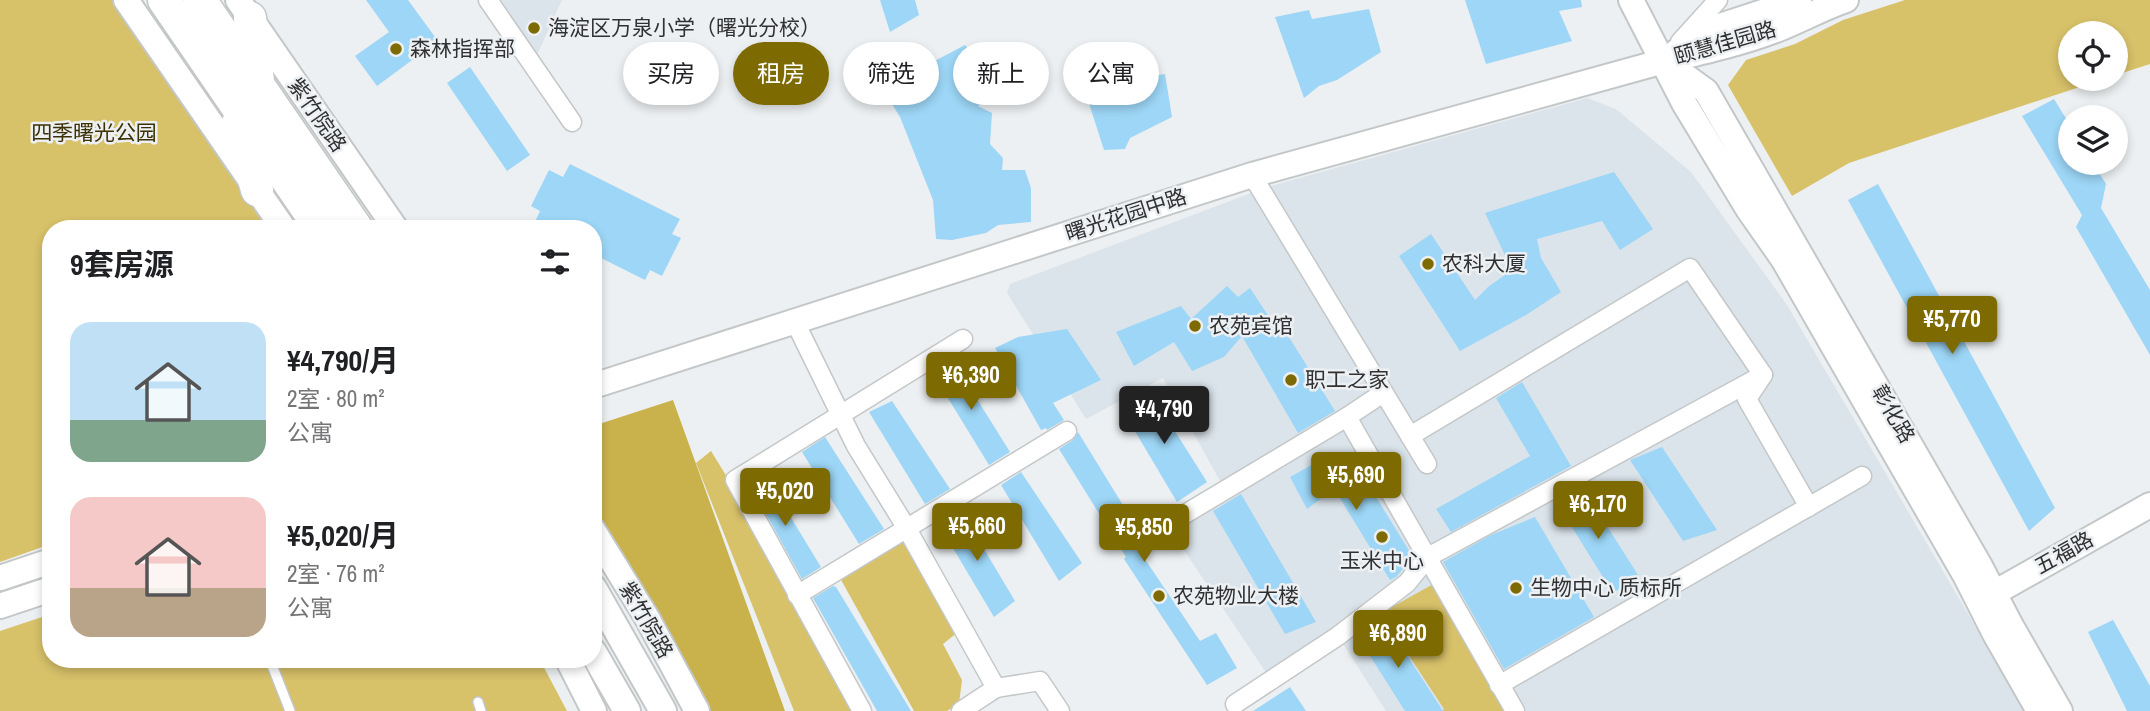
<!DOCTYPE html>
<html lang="zh">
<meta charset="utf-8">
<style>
body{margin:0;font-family:"Archivo Narrow","Noto Sans SC",sans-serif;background:#f6f6f6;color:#202124;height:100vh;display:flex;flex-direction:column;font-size:26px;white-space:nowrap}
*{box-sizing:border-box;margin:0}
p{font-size:23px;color:#757577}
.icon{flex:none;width:38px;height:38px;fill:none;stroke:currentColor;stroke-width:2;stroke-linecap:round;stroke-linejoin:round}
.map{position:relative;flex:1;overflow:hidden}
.drawer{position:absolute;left:42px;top:220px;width:560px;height:448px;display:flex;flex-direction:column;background:#fff;border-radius:28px;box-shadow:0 4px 10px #0003}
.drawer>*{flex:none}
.guide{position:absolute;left:623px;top:42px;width:665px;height:63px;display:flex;gap:14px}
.tools{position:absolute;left:2058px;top:21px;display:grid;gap:14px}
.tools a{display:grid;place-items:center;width:70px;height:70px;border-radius:50%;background:#fff;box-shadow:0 4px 10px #0003;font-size:35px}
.price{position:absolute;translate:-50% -60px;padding:0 16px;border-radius:7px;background:#7d6a01;color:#fff;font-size:23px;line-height:46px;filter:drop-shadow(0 2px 4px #0008)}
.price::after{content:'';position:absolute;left:50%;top:42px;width:21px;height:16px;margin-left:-10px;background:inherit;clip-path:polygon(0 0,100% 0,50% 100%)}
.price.on{background:#222;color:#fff}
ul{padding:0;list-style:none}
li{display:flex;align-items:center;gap:21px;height:175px;padding:0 28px}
li span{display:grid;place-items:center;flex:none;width:196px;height:140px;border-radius:21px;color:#555}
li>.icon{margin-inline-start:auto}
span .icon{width:84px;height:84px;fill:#fffc;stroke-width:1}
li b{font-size:30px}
h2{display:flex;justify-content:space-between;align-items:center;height:84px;padding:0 28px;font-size:30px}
.pill{padding:0 24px;border-radius:32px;background:#fff;box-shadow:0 4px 10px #0003;font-size:24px;line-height:63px}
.pill.on{background:#7d6a01;color:#fff}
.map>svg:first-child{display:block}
.built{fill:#dbe4eb}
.green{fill:#d7c169}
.forest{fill:#c9b14c}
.building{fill:#9dd6f6}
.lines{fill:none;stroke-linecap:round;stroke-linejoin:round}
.lane-casing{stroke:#c4c7c8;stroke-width:12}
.street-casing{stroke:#c4c7c8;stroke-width:21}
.secondary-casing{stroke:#c4c7c8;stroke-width:28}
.primary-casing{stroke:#c4c7c8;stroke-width:30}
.highway-casing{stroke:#c4c7c8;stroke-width:35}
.lane{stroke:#fff;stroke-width:9}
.street{stroke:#fff;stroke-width:18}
.secondary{stroke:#fff;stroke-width:24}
.primary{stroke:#fff;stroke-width:26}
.highway{stroke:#fff;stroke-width:32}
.poi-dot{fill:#7d6a01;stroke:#edf0f2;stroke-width:2.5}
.labels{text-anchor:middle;stroke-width:5;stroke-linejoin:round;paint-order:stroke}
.poi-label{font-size:21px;fill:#303132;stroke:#edf0f2;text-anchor:start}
.street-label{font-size:21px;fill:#303132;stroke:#edf0f2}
.park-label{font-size:21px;fill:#3b3104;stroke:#edf0f2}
</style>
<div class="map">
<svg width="2150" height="711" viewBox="0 0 2150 711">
<rect width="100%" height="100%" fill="#edf0f2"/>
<g class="built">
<path d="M501 0H562L537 55Z"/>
<path d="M1587 98 1616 109 1691 172 1787 305 2025 711H1386L1338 636 1271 680 1167 525 1220 481 1163 378 1086 419 1007 293 1010 284 1267 187Z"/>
</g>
<g class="green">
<path d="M0 0H120L270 229H51V544L0 562Z"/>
<path d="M1905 0H2150V64L2116 75V33H2070V79H2104L1849 163 1792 196 1728 85 1746 60 1795 44 1843 20Z"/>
<path d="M711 451 746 508 854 711H794L696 463Z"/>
<path d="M904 538 958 632 943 644 962 680 959 704 947 711H914L840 578Z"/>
<path d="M1437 582 1508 711H1442L1444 709 1381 613Z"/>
<path d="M51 614V660H540L567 711H0V631Z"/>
</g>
<path class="forest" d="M673 400 785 711H704L593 512V426Z"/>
<g class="building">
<path d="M366 0H408L438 41 377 86 355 56 389 32Z"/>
<path d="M880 0H915L919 15 890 32Z"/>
<path d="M1465 0H1581L1582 7 1559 11 1572 41 1486 64Z"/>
<path d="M1369 9 1381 52 1337 80 1319 86 1304 98 1275 17 1309 10 1312 19Z"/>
<path d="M965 45 999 89 978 106 992 113 990 144 1003 158 1002 170H1025L1031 188V222L998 225 986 233 952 240 936 239 933 200 900 117 879 83 895 68 910 78 927 65Z"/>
<path d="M470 67 530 155 507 171 447 83Z"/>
<path d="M1105 73 1112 82 1165 74 1172 117 1130 138 1125 149 1104 150 1083 85Z"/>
<path d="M2054 99 2070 125V163H2093L2106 184 2101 208 2150 290V355L2076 227 2082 215 2022 116Z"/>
<path d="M570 164 680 219 672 234 681 238 662 276 650 270 645 280 593 254V229H544L534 224 540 211 531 206 549 170 563 177Z"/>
<path d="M1614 172 1653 229 1620 250 1602 221 1537 239 1541 258 1561 292 1526 315 1460 351 1399 256 1431 234 1475 300 1488 287 1512 270 1485 213Z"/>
<path d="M1878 184 2055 508 2029 531 1848 200Z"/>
<path d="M1227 286 1238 297 1250 288 1277 329 1282 326 1335 411 1298 433 1242 336 1224 357 1192 371 1174 342 1134 366 1116 332 1181 306 1191 319Z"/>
<path d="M1067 329 1101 380 1053 403 1064 420 1047 430 1046 428 1041 430 995 348 1018 337Z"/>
<path d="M952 359 1010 452 989 465 932 372Z"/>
<path d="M1522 382 1571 466 1451 532 1436 509 1530 456 1496 398Z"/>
<path d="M1149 390 1207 482 1177 502 1120 406Z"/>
<path d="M892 401 950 489 925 504 869 412Z"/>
<path d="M1078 432 1137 528 1128 534 1200 641 1216 633 1237 668 1207 685 1124 559 1126 557 1059 449 1073 440Z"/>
<path d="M825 437 884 529 859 544 802 452Z"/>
<path d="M1662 447 1717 530 1683 541 1630 460Z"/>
<path d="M1326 457 1347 484 1361 473 1413 557 1396 577 1390 580 1338 495 1323 497 1307 509 1290 477Z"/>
<path d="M1021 472 1082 563 1059 581 1001 485Z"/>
<path d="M765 475 821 567 802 579 750 485Z"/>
<path d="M1584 490 1638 575 1613 593 1558 505Z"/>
<path d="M1241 494 1316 622 1285 634 1213 511Z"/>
<path d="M960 509 1015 601 994 617 938 523Z"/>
<path d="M1535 517 1594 617 1504 669 1443 562 1491 535Z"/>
<path d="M833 586 836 587 911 711H877L813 598Z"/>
<path d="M2113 620 2150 686V711H2127L2088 632Z"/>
<path d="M1385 621 1443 711H1405L1358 637Z"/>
<path d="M1290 687 1306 711H1253Z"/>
</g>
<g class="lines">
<defs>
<g id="lane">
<path d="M270 660 290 711"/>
<path d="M478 702 481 711"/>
</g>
<g id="street">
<path d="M488 0 572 122"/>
<path d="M1680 42 1718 0"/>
<path d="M1252 175 1427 464"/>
<path d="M795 322 856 446 906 527 996 688 961 711"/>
<path d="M1383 393 1347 417 1515 711"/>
<path d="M1410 436 1690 268 1763 375"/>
<path d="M1155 532 1347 417"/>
<path d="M797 595 1067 431"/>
<path d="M1499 685 1862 476"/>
<path d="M996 688 1040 681 1060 711"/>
<path d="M1235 704 1338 636 1407 583 1428 557 1763 375 1747 399 1809 507"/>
<path d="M862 711 735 480 963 339"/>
</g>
<g id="secondary">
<path d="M126 0 284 229"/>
<path d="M238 0 396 229"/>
<path d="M1631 0 1684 103 1748 209 1783 259 1965 575 1995 634 2039 711"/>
<path d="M1676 52 1711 29 1799 0"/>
<path d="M1667 63 1706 91 1980 566 2010 624 2060 711"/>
<path d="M593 386 1252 175 1664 61C1703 52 1743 43 1781 28 1803 19 1823 8 1846 0"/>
<path d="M593 530 647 618 697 711"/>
<path d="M0 578 51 561"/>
<path d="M1980 601 2150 505"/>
<path d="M0 606 51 589"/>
<path d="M568 660 594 711"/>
</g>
<g id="primary">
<path d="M593 588 663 711"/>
<path d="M593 652 627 711"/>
</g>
<g id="highway">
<path d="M164 0 321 229"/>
<path d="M200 0 357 229"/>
<path d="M250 18 258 81"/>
<path d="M238 123 257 190"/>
</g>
</defs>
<use href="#lane" class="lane-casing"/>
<use href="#street" class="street-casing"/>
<use href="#secondary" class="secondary-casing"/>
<use href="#primary" class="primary-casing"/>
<use href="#highway" class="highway-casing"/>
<use href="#lane" class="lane"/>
<use href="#street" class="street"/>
<use href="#secondary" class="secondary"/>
<use href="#primary" class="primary"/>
<use href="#highway" class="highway"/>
</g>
<g class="poi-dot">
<circle cx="534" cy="28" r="7"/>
<circle cx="396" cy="49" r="7"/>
<circle cx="1428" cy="264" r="7"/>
<circle cx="1195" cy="326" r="7"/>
<circle cx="1291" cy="380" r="7"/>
<circle cx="1382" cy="537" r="7"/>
<circle cx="1516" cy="588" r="7"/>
<circle cx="1159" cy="596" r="7"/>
</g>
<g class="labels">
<g class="poi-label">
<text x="548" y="35">海淀区万泉小学（曙光分校）</text>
<text x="410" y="56">森林指挥部</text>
<text x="1442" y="271">农科大厦</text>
<text x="1209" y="333">农苑宾馆</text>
<text x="1305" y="387">职工之家</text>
<text x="1382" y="568" text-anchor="middle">玉米中心</text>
<text x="1530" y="595">生物中心 质标所</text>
<text x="1173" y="603">农苑物业大楼</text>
</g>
<g class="street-label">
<text transform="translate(1725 43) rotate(-16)" y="7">颐慧佳园路</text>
<text transform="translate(317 115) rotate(55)" y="7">紫竹院路</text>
<text transform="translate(1126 215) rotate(-18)" y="7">曙光花园中路</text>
<text transform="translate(1893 414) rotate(60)" y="7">彰化路</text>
<text transform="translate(2064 553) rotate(-29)" y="7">五福路</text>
<text transform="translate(646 620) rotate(60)" y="7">紫竹院路</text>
</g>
<g class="park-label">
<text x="94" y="140">四季曙光公园</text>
</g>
</g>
</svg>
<div class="tools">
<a><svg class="icon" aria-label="locate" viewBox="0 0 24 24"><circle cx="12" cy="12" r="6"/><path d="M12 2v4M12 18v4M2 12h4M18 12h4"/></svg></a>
<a><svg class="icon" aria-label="layers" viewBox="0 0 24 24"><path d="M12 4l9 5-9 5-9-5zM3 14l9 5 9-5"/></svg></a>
</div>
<b class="price" style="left:1952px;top:356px">¥5,770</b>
<b class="price" style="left:971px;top:412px">¥6,390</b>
<b class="price on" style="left:1164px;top:446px">¥4,790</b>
<b class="price" style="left:1356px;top:512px">¥5,690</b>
<b class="price" style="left:785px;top:528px">¥5,020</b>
<b class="price" style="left:1598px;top:541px">¥6,170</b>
<b class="price" style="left:977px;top:563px">¥5,660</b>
<b class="price" style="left:1144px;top:564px">¥5,850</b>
<b class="price" style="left:1398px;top:670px">¥6,890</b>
<div class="guide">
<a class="pill">买房</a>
<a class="pill on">租房</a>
<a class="pill">筛选</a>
<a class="pill">新上</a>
<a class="pill">公寓</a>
</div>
<section class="drawer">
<h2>9套房源<svg class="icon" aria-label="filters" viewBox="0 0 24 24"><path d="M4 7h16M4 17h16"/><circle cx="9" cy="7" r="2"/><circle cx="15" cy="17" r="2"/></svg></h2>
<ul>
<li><span style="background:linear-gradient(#bfe0f5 70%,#7fa58c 0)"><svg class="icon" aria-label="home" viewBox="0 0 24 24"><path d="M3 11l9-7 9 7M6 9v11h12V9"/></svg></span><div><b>¥4,790/月</b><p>2室 · 80 m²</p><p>公寓</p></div></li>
<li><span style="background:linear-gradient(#f6c9c9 65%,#b9a48a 0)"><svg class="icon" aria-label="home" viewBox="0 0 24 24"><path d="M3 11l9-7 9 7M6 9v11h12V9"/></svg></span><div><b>¥5,020/月</b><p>2室 · 76 m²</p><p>公寓</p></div></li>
</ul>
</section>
</div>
